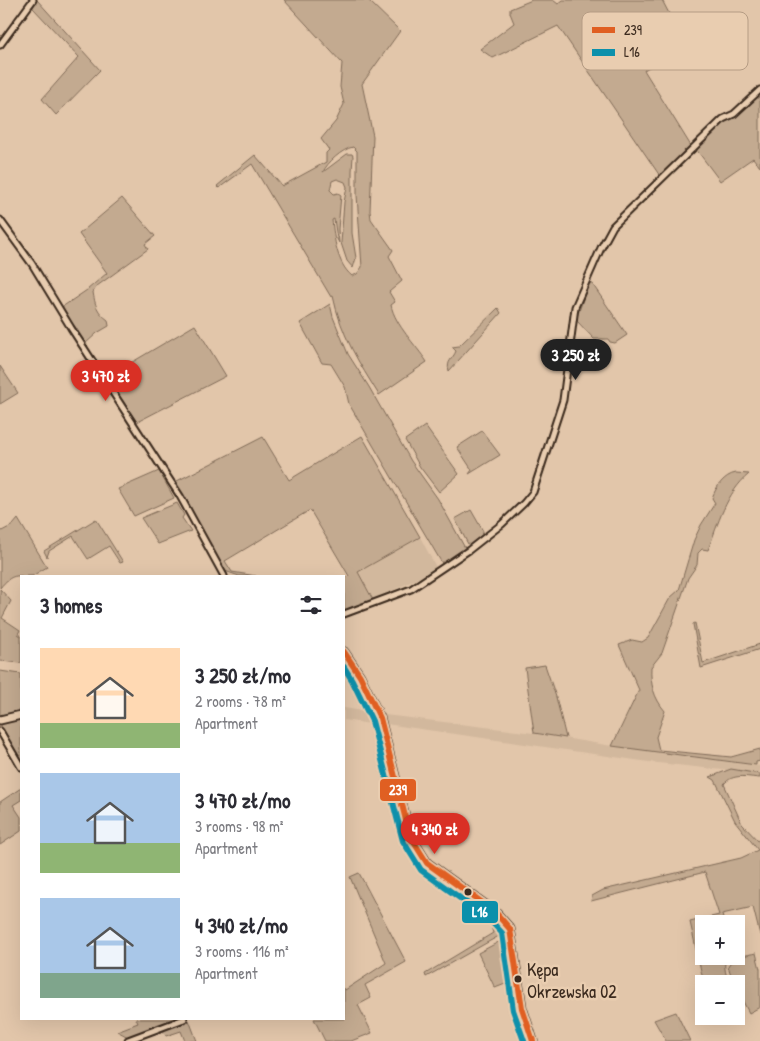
<!DOCTYPE html>
<meta charset="utf-8">
<style>
body{margin:0;font-family:"Patrick Hand",sans-serif;background:#f7f7f7;color:#2b2b33;height:100vh;display:flex;flex-direction:column;font-size:19px;white-space:nowrap}
*{box-sizing:border-box;margin:0}
p{font-size:16px;color:#7c7c81}
.icon{flex:none;width:28px;height:28px;fill:none;stroke:currentColor;stroke-width:2;stroke-linecap:round;stroke-linejoin:round}
.map{position:relative;flex:1;overflow:hidden}
.details{position:absolute;left:20px;top:575px;width:325px;height:445px;display:flex;flex-direction:column;background:#fff;border-radius:0px;box-shadow:0 5px 20px #0002}
.details>*{flex:none}
.controls{position:absolute;left:695px;top:915px;display:grid;gap:10px}
.controls a{display:grid;place-items:center;width:50px;height:50px;border-radius:0px;background:#fff;box-shadow:0 5px 20px #0002;font-size:25px}
.price{position:absolute;translate:-50% -42px;padding:0 11px;border-radius:18px;background:#d93025;color:#fff;font-size:16px;line-height:32px;filter:drop-shadow(0 1px 2px #0008)}
.price::after{content:'';position:absolute;left:50%;top:30px;width:15px;height:11px;margin-left:-8px;background:inherit;clip-path:polygon(0 0,100% 0,50% 100%)}
.price.current{background:#222;color:#fff}
ul{padding:0;list-style:none}
li{display:flex;align-items:center;gap:15px;height:125px;padding:0 20px}
li span{display:grid;place-items:center;flex:none;width:140px;height:100px;border-radius:0px;color:#555}
li>.icon{margin-inline-start:auto}
span .icon{width:60px;height:60px;fill:#fffc;stroke-width:1}
li b{font-size:21px}
h2{display:flex;justify-content:space-between;align-items:center;height:60px;padding:0 20px;font-size:21px}
.map>svg:first-child{display:block}
.built{fill:#d2b89d}
.green{fill:#c3aa90;stroke:#7f6a57;fill-rule:evenodd}
.lines{fill:none;stroke-linecap:round;stroke-linejoin:round}
.minor-casing{stroke:#3b2a1e;stroke-width:9}
.tertiary-casing{stroke:#3b2a1e;stroke-width:11}
.minor{stroke:#e9cdb0;stroke-width:5}
.tertiary{stroke:#e9cdb0;stroke-width:7}
.bus-1-casing{stroke:#e9cdb0;stroke-width:10}
.bus-2-casing{stroke:#e9cdb0;stroke-width:10}
.bus-1{stroke:#e05f22;stroke-width:6}
.bus-2{stroke:#0c90ab;stroke-width:6}
.bus-dot{fill:#3b2a1e;stroke:#e9cdb0;stroke-width:2}
.labels{text-anchor:middle;stroke-width:5;stroke-linejoin:round;paint-order:stroke}
.bus-label{font-size:18px;fill:#3b2a1e;stroke:#e9cdb0;text-anchor:start}
.key{fill:#e9cdb0;stroke:#b59c84;stroke-width:1}
.key-label{font-size:14px;fill:#3b2a1e}
.line-badge{stroke:#e9cdb0;stroke-width:2}
.badge-label{font-size:14px;text-anchor:middle;font-weight:bold;fill:#fff}
</style>
<div class="map">
<svg width="760" height="1041" viewBox="0 0 760 1041">
<rect width="100%" height="100%" fill="#e2c6aa"/>
<filter id="ink" filterUnits="userSpaceOnUse"><feTurbulence type="fractalNoise" baseFrequency=".02" numOctaves="2"/><feDisplacementMap in="SourceGraphic" scale="10" xChannelSelector="R" yChannelSelector="G"/><feConvolveMatrix kernelMatrix="1 2 1 2 8 2 1 2 1" color-interpolation-filters="sRGB"/></filter>
<g filter="url(#ink)">
<g class="built">
<path d="M420 537 436 567 425 575 373 600 358 572Z"/>
<path d="M344 708 375 713 377 725 344 720Z"/>
<path d="M385 715 534 733 612 746 760 766V774L649 762 386 724Z"/>
</g>
<g class="green">
<path d="M37 0 100 70 56 115 42 99 79 57 33 8 32 6Z"/>
<path d="M284 0H368L400 31 362 84 373 136 370 211 371 219 393 250 389 256 402 281 389 292 395 302 391 305C395 325 416 345 427 362L379 395C359 363 341 335 333 296L331 297 252 164 219 188 217 186 255 155 282 186 326 162V153L329 150 321 139 336 121 344 104 340 87 342 63ZM353 147 357 151V195L362 267 357 274 352 276C337 264 334 238 332 220L334 219 337 239 339 243 338 229 341 195 338 193 334 194 330 190 332 181 337 179 345 182 347 187 344 202 341 243 347 261 353 268 356 258 352 233V171L353 156 352 154H347L323 172C327 163 342 149 353 147Z"/>
<path d="M532 0H553L558 4 563 0H662L686 46 644 70 691 146 660 176 558 26 493 58 480 49 514 23 510 13V9Z"/>
<path d="M760 93V167L753 158 720 181 696 149 724 122 746 108 753 98Z"/>
<path d="M122 198 155 236 145 244 148 249 97 286 93 292C95 305 97 312 108 320L109 326 97 333 85 344 62 307 87 290 107 273 79 234Z"/>
<path d="M589 282 593 285 627 335 615 343 610 342 608 339H594L576 320Z"/>
<path d="M330 304 333 317 348 354 369 387 411 461 438 499 465 548 443 565 349 404 345 387 331 364 322 363 300 323Z"/>
<path d="M498 308 501 313 449 371C446 361 453 359 456 351L452 347 459 346Z"/>
<path d="M195 325 226 376 137 422 107 377Z"/>
<path d="M0 366 18 393 0 404Z"/>
<path d="M425 426 459 474 439 492 420 467 405 440Z"/>
<path d="M482 431 500 455 469 474 472 470 457 447Z"/>
<path d="M362 436 420 537 358 572 373 600 344 611V579L349 576 310 510 225 561 232 572 256 576H239L225 571 175 482 263 437 289 480Z"/>
<path d="M159 471 174 498 134 516 118 489Z"/>
<path d="M736 473 749 474C726 493 718 524 708 550L702 549 698 553 697 565 688 578 662 653 651 667C650 684 654 698 665 711L656 737 659 750 731 757 760 749V761L756 762V765L612 746 639 690 619 645 632 640 642 642 648 638 670 598 679 590 694 540 701 525 715 503 712 498C716 487 724 475 736 473Z"/>
<path d="M177 503 184 515 182 518 191 531 158 544 141 518Z"/>
<path d="M471 510 483 531V534L469 546 455 519Z"/>
<path d="M18 519 47 567 32 576C16 576 12 573 0 588V532L13 525Z"/>
<path d="M96 519 123 562 120 563 109 546 88 559 73 536 49 551 47 557 44 551Z"/>
<path d="M0 589 11 601 2 618 20 630 18 634 21 636V663L0 661Z"/>
<path d="M695 623 703 663 760 644V649L701 668 693 624Z"/>
<path d="M545 665 556 697 566 738 534 733 525 668Z"/>
<path d="M0 671 21 674V712L0 717Z"/>
<path d="M21 718V760L1 726 2 722Z"/>
<path d="M731 769 760 774V778C747 777 733 773 724 784L742 824 760 843V935L753 907 722 914 724 924H704V956H730L726 958C723 968 726 975 730 984H704L690 922 719 915 705 872 591 901 592 896 603 890 741 858 758 850 735 821 715 780 710 777Z"/>
<path d="M21 788V800L13 805 21 817V831L0 845V802Z"/>
<path d="M359 873 406 962 365 985 371 998 358 1005 372 1033 351 1041H325L314 1019H344V988L345 990 386 963 350 877Z"/>
<path d="M501 923 506 929V932L426 977 425 974 493 933 491 927Z"/>
<path d="M508 937 513 981 495 988 478 953Z"/>
<path d="M756 953 760 969V1007L749 1013 736 988V984H734L728 966C732 957 747 955 756 953Z"/>
<path d="M676 1012 690 1041H666L654 1020Z"/>
<path d="M136 1019H178L128 1037 117 1031 138 1023Z"/>
<path d="M189 1020 197 1041H185L181 1031 166 1036 163 1030Z"/>
</g>
<g class="lines">
<defs>
<g id="minor">
<path d="M0 45 33 0"/>
<path d="M0 220 32 264 71 328 180 496 224 576"/>
<path d="M344 614 411 589 469 550 502 524 524 503 533 492 563 400 575 307 601 248 613 226 723 119 734 114 760 90"/>
<path d="M0 731 21 767"/>
<path d="M128 1040 184 1019"/>
</g>
<g id="tertiary">
<path d="M344 652 360 676 380 718 410 836 427 863 495 912 510 929 522 1008 533 1041"/>
<path d="M0 720 21 715"/>
</g>
</defs>
<use href="#minor" class="minor-casing"/>
<use href="#tertiary" class="tertiary-casing"/>
<use href="#minor" class="minor"/>
<use href="#tertiary" class="tertiary"/>
<defs>
<path id="bus-1" d="M344 652 360 676 380 718 410 836 427 863 495 912 510 929 522 1008 533 1041"/>
<path id="bus-2" d="M344 667 352 680 372 721 403 841 421 870 489 919 502 933 513 1010 524 1041"/>
</defs>
<use href="#bus-1" class="bus-1-casing"/>
<use href="#bus-2" class="bus-2-casing"/>
<use href="#bus-1" class="bus-1"/>
<use href="#bus-2" class="bus-2"/>
</g>
</g>
<g class="bus-dot">
<circle cx="468" cy="892" r="4.5"/>
<circle cx="518" cy="979" r="4.5"/>
</g>
<g class="labels">
<g class="bus-label">
<text x="527" y="976">Kępa<tspan x="527" dy="22">Okrzewska 02</tspan></text>
</g>
</g>
<rect x="582" y="12" width="166" height="58" rx="8" class="key"/>
<rect x="592" y="27" width="23" height="6" fill="#e05f22"/>
<rect x="592" y="49" width="23" height="7" fill="#0c90ab"/>
<g class="key-label">
<text x="624" y="35">239</text>
<text x="624" y="57">L16</text>
</g>
<g class="line-badge">
<rect x="379" y="778" width="38" height="24" rx="5" fill="#e05f22"/>
<rect x="461" y="900" width="38" height="24" rx="5" fill="#0c90ab"/>
</g>
<g class="badge-label">
<text x="398" y="795">239</text>
<text x="480" y="917">L16</text>
</g>
</svg>
<div class="controls">
<a>+</a>
<a>−</a>
</div>
<b class="price current" style="left:576px;top:381px">3 250 zł</b>
<b class="price" style="left:106px;top:402px">3 470 zł</b>
<b class="price" style="left:435px;top:855px">4 340 zł</b>
<section class="details">
<h2>3 homes<svg class="icon" aria-label="filters" viewBox="0 0 24 24"><path d="M4 7h16M4 17h16"/><circle cx="9" cy="7" r="2"/><circle cx="15" cy="17" r="2"/></svg></h2>
<ul>
<li><span style="background:linear-gradient(#ffd9b3 75%,#8fb573 0)"><svg class="icon" aria-label="home" viewBox="0 0 24 24"><path d="M3 11l9-7 9 7M6 9v11h12V9"/></svg></span><div><b>3 250 zł/mo</b><p>2 rooms · 78 m²</p><p>Apartment</p></div></li>
<li><span style="background:linear-gradient(#a9c7e8 70%,#8fb573 0)"><svg class="icon" aria-label="home" viewBox="0 0 24 24"><path d="M3 11l9-7 9 7M6 9v11h12V9"/></svg></span><div><b>3 470 zł/mo</b><p>3 rooms · 98 m²</p><p>Apartment</p></div></li>
<li><span style="background:linear-gradient(#a9c7e8 75%,#7fa58c 0)"><svg class="icon" aria-label="home" viewBox="0 0 24 24"><path d="M3 11l9-7 9 7M6 9v11h12V9"/></svg></span><div><b>4 340 zł/mo</b><p>3 rooms · 116 m²</p><p>Apartment</p></div></li>
</ul>
</section>
</div>
